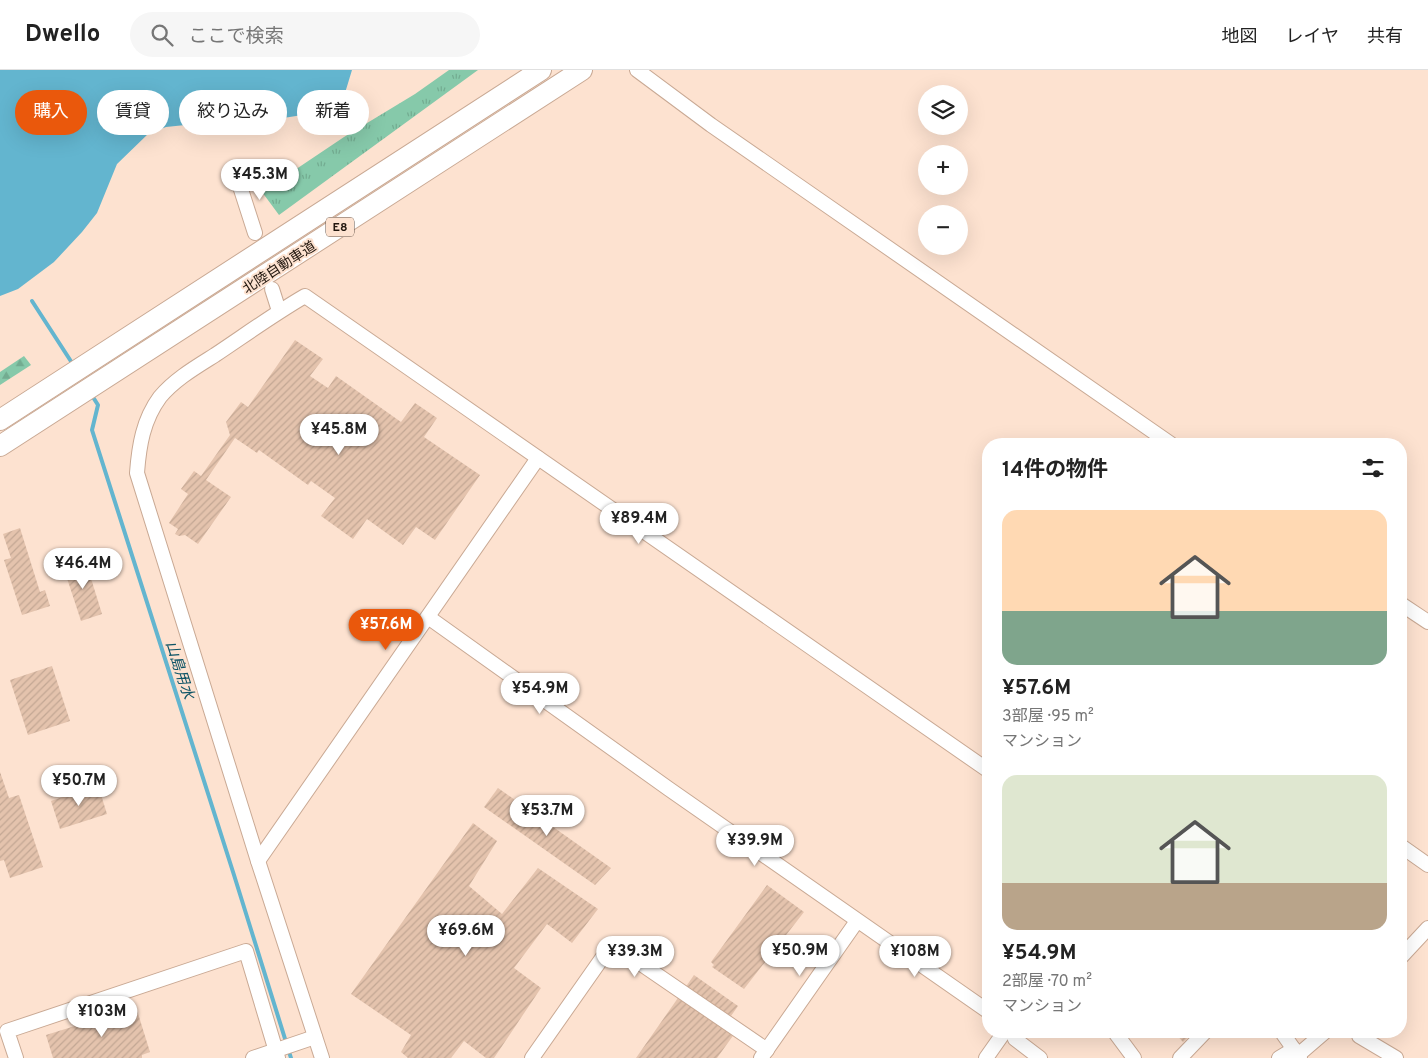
<!DOCTYPE html>
<html lang="ja">
<meta charset="utf-8">
<style>
body{margin:0;font-family:Overpass,"Noto Sans JP",sans-serif;background:#f6f6f6;color:#222;height:100vh;display:flex;flex-direction:column;font-size:19px;white-space:nowrap}
*{box-sizing:border-box;margin:0}
p{font-size:16px;color:#767676}
.icon{flex:none;width:28px;height:28px;fill:none;stroke:currentColor;stroke-width:2;stroke-linecap:round;stroke-linejoin:round}
.map{position:relative;flex:1;overflow:hidden}
.details{position:absolute;left:982px;top:368px;width:425px;height:600px;display:flex;flex-direction:column;background:#fff;border-radius:20px;box-shadow:0 5px 20px #0002}
.details>*{flex:none}
.banner{position:absolute;left:15px;top:20px;width:475px;height:45px;display:flex;gap:10px}
.tools{position:absolute;left:918px;top:15px;display:grid;gap:10px}
.tools a{display:grid;place-items:center;width:50px;height:50px;border-radius:50%;background:#fff;box-shadow:0 5px 20px #0002;font-size:25px}
.price{position:absolute;translate:-50% -42px;padding:0 11px;border-radius:18px;background:#fff;color:#222;font-size:16px;line-height:32px;filter:drop-shadow(0 1px 2px #0008)}
.price::after{content:'';position:absolute;left:50%;top:30px;width:15px;height:11px;margin-left:-8px;background:inherit;clip-path:polygon(0 0,100% 0,50% 100%)}
.price.on{background:#ea580c;color:#fff}
ul{padding:0;list-style:none}
li{display:grid;align-content:center;gap:10px;height:265px;padding:0 20px}
li span{display:grid;place-items:center;height:155px;border-radius:15px;color:#555}
li>.icon{margin-inline-start:auto}
span .icon{width:90px;height:90px;fill:#fffc;stroke-width:1}
li b{font-size:21px}
h2{display:flex;justify-content:space-between;align-items:center;height:60px;padding:0 20px;font-size:21px}
.chip{padding:0 18px;border-radius:22px;background:#fff;box-shadow:0 5px 20px #0002;font-size:18px;line-height:45px}
.chip.on{background:#ea580c;color:#fff}
header{display:flex;align-items:center;gap:30px;box-sizing:border-box;height:70px;padding:0 25px;background:#fff;border-bottom:1px solid #e0e0e0}
header strong{font-size:24px}
nav{display:flex;gap:28px;margin-inline-start:auto;font-size:18px}
.search{width:350px;height:45px;background:#f6f6f6;display:flex;align-items:center;gap:12px;box-sizing:border-box;padding:0 18px;border-radius:28px;color:#767676;font-size:19px}
.map>svg:first-child{display:block}
.grass{fill:url(#grass-tufts)}
.forest{fill:url(#forest-firs)}
.water{fill:#63b5cf}
.lines{fill:none;stroke-linecap:round;stroke-linejoin:round}
.stream{stroke:#63b5cf;stroke-width:4}
.building{fill:url(#building-hatch)}
.minor-casing{stroke:#c9a994;stroke-width:16}
.highway-casing{stroke:#c9a994;stroke-width:22}
.minor{stroke:#fff;stroke-width:14}
.highway{stroke:#fff;stroke-width:20}
.labels{text-anchor:middle;stroke-width:4;stroke-linejoin:round;paint-order:stroke}
.shield{fill:#fde2d0;stroke:#635348;stroke-width:1}
.shield-label{font-size:12px;font-weight:bold;fill:#21160e}
.street-label{font-size:14px;fill:#21160e;stroke:#fde2d0}
.water-label{font-size:15px;font-style:italic;fill:#0e5466;stroke:#fde2d0}
</style>
<header>
<strong>Dwello</strong>
<div class="search"><svg class="icon" aria-label="search" viewBox="0 0 24 24"><circle cx="10" cy="10" r="6"/><path d="M15 15l6 6"/></svg>ここで検索</div>
<nav><a>地図</a><a>レイヤ</a><a>共有</a></nav>
</header>
<div class="map">
<svg width="1428" height="988" viewBox="0 0 1428 988">
<defs>
<pattern id="grass-tufts" width="24" height="20" patternUnits="userSpaceOnUse" patternTransform="scale(1.25)"><rect width="24" height="20" fill="#86c9aa"/><path d="M3 7l-1-3M5 7V3M7 7l1-3M15 17l-1-3M17 17v-4M19 17l1-3" fill="none" stroke="#73ac91"/></pattern>
<pattern id="forest-firs" width="22" height="20" patternUnits="userSpaceOnUse" patternTransform="scale(1.25)"><rect width="22" height="20" fill="#86c9aa"/><path d="M5 1l3.5 6h-7zM16 11l3.5 6h-7z" fill="#73ac91"/></pattern>
<pattern id="building-hatch" width="6" height="6" patternUnits="userSpaceOnUse" patternTransform="scale(1.25)"><rect width="6" height="6" fill="#e4c3ad"/><path d="M-1 1l2-2M0 6l6-6M5 7l2-2" fill="none" stroke="#c3a794"/></pattern>
</defs>
<rect width="100%" height="100%" fill="#fde2d0"/>
<path class="grass" d="M449 0H478L279 145 262 122 344 67 415 24Z"/>
<path class="forest" d="M24 286 31 295 0 315V302Z"/>
<path class="water" d="M0 0H352L345 23 334 40 277 49 256 64 195 54 166 57 148 64 117 94 97 143 82 162 54 192 18 219 0 226Z"/>
<g class="lines">
<g class="stream">
<path d="M32 231 74 296"/>
<path d="M91 324 98 335 92 360 234 805 291 988"/>
</g>
</g>
<g class="building">
<path d="M295 270 323 289 310 306 328 318 336 306 401 352 415 333 437 348 424 367 480 405 435 470 416 457 403 475 367 449 353 469 321 446 335 428 311 411 308 415 259 380 257 383 235 368 206 410 231 427 198 474 185 465 179 466 175 464 178 459 169 453 188 424 181 419 194 401 201 406 230 365 226 352 241 332 248 337Z"/>
<path d="M20 458 40 522 45 520 50 536 22 545 4 490 11 488 3 464Z"/>
<path d="M85 489 102 544 81 551 63 496Z"/>
<path d="M52 596 70 651 28 665 10 610Z"/>
<path d="M0 702 9 728 19 725 43 797 10 808 4 790 0 791Z"/>
<path d="M98 715 107 744 60 759 51 731Z"/>
<path d="M498 718 611 798 595 815 484 737Z"/>
<path d="M473 753 497 771 469 816 502 844 538 798 598 839 572 873 547 854 514 898 541 918 494 988H486L464 971 451 988H408L401 982 411 965 351 924Z"/>
<path d="M767 815 804 842 744 919 712 897 714 895 711 892Z"/>
<path d="M694 905 738 936 724 956 735 963 717 988H636Z"/>
<path d="M136 937 150 982 142 985V988H53L46 965Z"/>
<path d="M1173 961H1195L1183 972Z"/>
</g>
<g class="lines">
<defs>
<g id="minor">
<path d="M637 0 711 55 1171 374"/>
<path d="M237 107 255 163"/>
<path d="M272 219 279 241"/>
<path d="M1401 534 1428 552"/>
<path d="M428 547 669 719 989 942"/>
<path d="M1401 776 1428 795"/>
<path d="M258 791 538 388"/>
<path d="M1401 887 1428 858"/>
<path d="M1012 961 1015 969 1040 988"/>
<path d="M1114 961 1134 988"/>
<path d="M1281 961 1300 988"/>
<path d="M1358 961 1359 966 1396 988"/>
<path d="M1298 985 1326 961"/>
<path d="M16 988 7 961 246 881 278 988"/>
<path d="M253 988 315 967"/>
<path d="M322 988 258 791 137 403C139 376 143 350 160 327 175 309 196 297 215 285 245 265 274 244 305 226L989 701"/>
<path d="M532 988 612 874 767 980"/>
<path d="M761 988 857 851"/>
<path d="M986 988 1005 961"/>
<path d="M1180 988 1206 961"/>
<path d="M1279 988 1294 979"/>
</g>
<g id="highway">
<path d="M0 350 541 0"/>
<path d="M0 376 582 0"/>
</g>
</defs>
<use href="#minor" class="minor-casing"/>
<use href="#highway" class="highway-casing"/>
<use href="#minor" class="minor"/>
<use href="#highway" class="highway"/>
</g>
<g class="labels">
<rect class="shield" x="326" y="147.5" width="28" height="19" rx="4"/>
<g class="shield-label">
<text x="340" y="161">E8</text>
</g>
<g class="street-label">
<text transform="translate(279 197) rotate(-33)" y="5">北陸自動車道</text>
</g>
<g class="water-label">
<text transform="translate(180 600) rotate(72)" y="5">山島用水</text>
</g>
</g>
</svg>
<div class="tools">
<a><svg class="icon" aria-label="layers" viewBox="0 0 24 24"><path d="M12 4l9 5-9 5-9-5zM3 14l9 5 9-5"/></svg></a>
<a>+</a>
<a>−</a>
</div>
<b class="price" style="left:260px;top:131px">¥45.3M</b>
<b class="price" style="left:339px;top:386px">¥45.8M</b>
<b class="price" style="left:639px;top:475px">¥89.4M</b>
<b class="price" style="left:83px;top:520px">¥46.4M</b>
<b class="price on" style="left:386px;top:581px">¥57.6M</b>
<b class="price" style="left:540px;top:645px">¥54.9M</b>
<b class="price" style="left:79px;top:737px">¥50.7M</b>
<b class="price" style="left:547px;top:767px">¥53.7M</b>
<b class="price" style="left:755px;top:797px">¥39.9M</b>
<b class="price" style="left:466px;top:887px">¥69.6M</b>
<b class="price" style="left:800px;top:907px">¥50.9M</b>
<b class="price" style="left:635px;top:908px">¥39.3M</b>
<b class="price" style="left:915px;top:908px">¥108M</b>
<b class="price" style="left:102px;top:968px">¥103M</b>
<div class="banner">
<a class="chip on">購入</a>
<a class="chip">賃貸</a>
<a class="chip">絞り込み</a>
<a class="chip">新着</a>
</div>
<section class="details">
<h2>14件の物件<svg class="icon" aria-label="filters" viewBox="0 0 24 24"><path d="M4 7h16M4 17h16"/><circle cx="9" cy="7" r="2"/><circle cx="15" cy="17" r="2"/></svg></h2>
<ul>
<li><span style="background:linear-gradient(#ffd9b3 65%,#7fa58c 0)"><svg class="icon" aria-label="home" viewBox="0 0 24 24"><path d="M3 11l9-7 9 7M6 9v11h12V9"/></svg></span><div><b>¥57.6M</b><p>3部屋 · 95 m²</p><p>マンション</p></div></li>
<li><span style="background:linear-gradient(#dfe7d0 70%,#b9a48a 0)"><svg class="icon" aria-label="home" viewBox="0 0 24 24"><path d="M3 11l9-7 9 7M6 9v11h12V9"/></svg></span><div><b>¥54.9M</b><p>2部屋 · 70 m²</p><p>マンション</p></div></li>
</ul>
</section>
</div>
